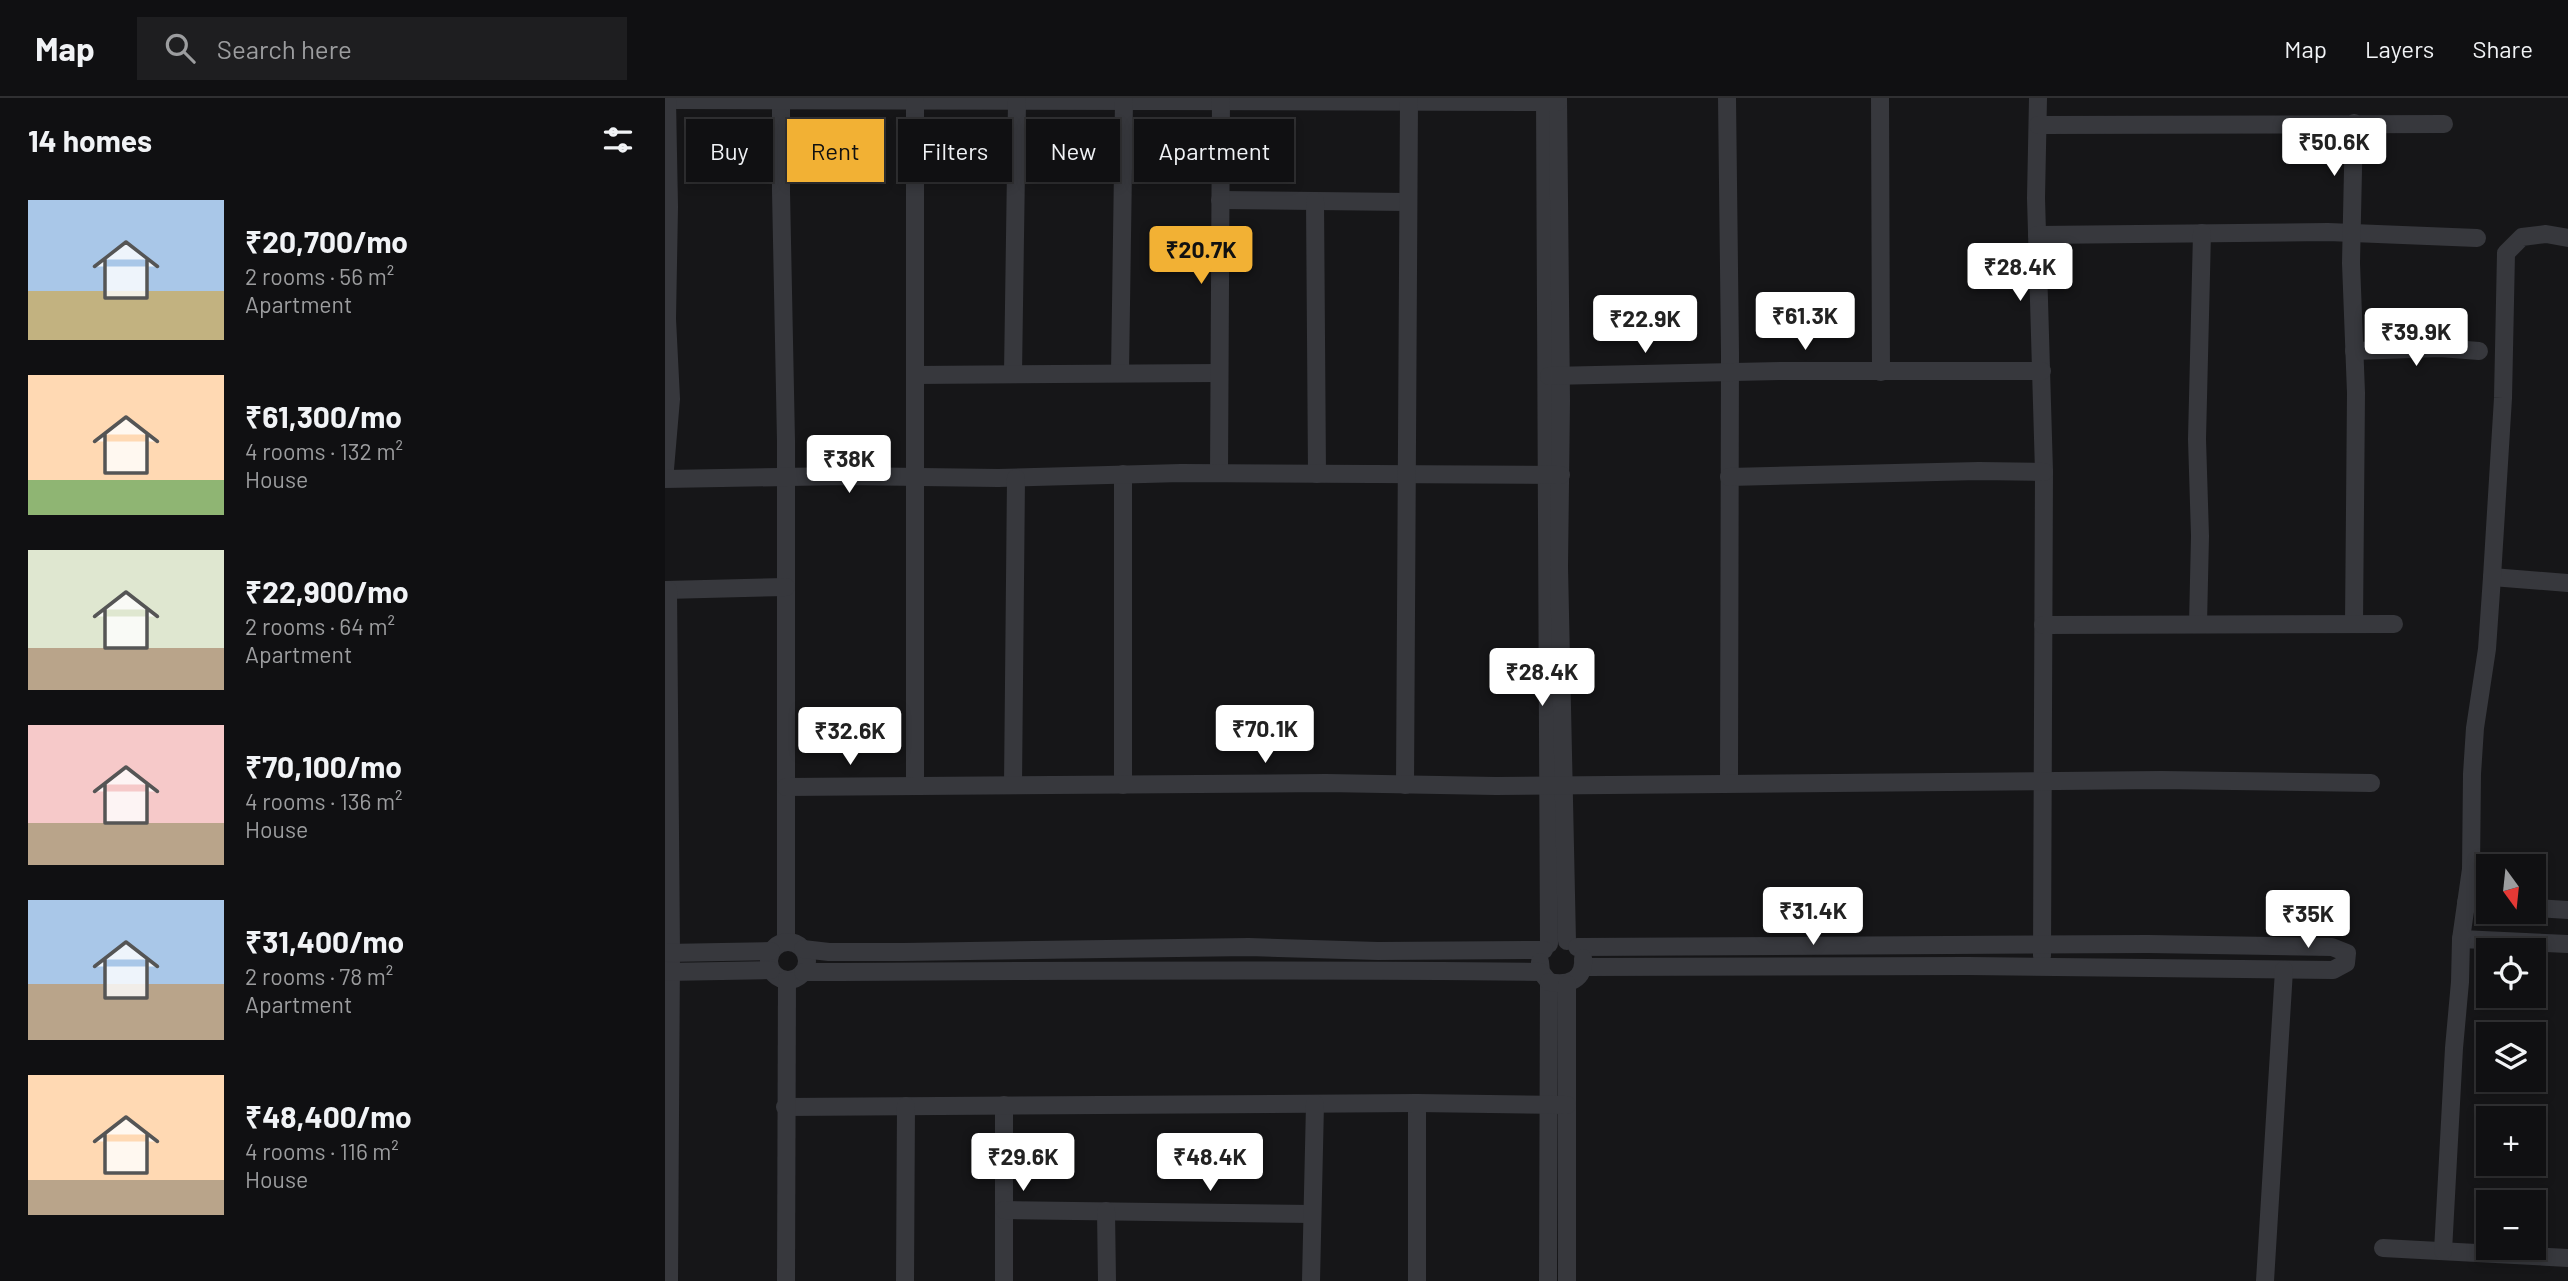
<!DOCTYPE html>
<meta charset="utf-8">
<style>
body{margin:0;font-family:Barlow,sans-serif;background:#1e1e20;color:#f1f3f6;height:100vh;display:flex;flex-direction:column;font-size:26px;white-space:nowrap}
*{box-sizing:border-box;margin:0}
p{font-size:23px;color:#9c9d9f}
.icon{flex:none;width:38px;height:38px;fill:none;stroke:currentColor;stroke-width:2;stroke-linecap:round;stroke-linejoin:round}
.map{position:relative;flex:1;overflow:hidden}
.sheet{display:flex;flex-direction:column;background:#101012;width:665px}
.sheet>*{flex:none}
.banner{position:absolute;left:21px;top:21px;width:665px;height:63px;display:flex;gap:14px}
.needle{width:46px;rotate:165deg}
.controls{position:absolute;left:1811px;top:756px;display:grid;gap:14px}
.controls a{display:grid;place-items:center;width:70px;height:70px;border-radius:0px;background:#101012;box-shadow:0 4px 10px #0003,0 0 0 2px #303032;font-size:35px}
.price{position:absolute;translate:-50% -60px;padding:0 16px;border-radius:7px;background:#fff;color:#222;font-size:23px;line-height:46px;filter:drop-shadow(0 2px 4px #0008)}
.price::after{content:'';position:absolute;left:50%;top:42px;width:21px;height:16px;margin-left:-10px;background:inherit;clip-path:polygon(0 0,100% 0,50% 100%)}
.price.active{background:#f2b134;color:#111}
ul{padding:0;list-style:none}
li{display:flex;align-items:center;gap:21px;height:175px;padding:0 28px}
li span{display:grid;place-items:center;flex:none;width:196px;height:140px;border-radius:0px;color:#555}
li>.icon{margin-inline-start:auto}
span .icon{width:84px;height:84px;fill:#fffc;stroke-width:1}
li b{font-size:30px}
h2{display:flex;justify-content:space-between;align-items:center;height:84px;padding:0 28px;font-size:30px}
.tag{padding:0 24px;border-radius:0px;background:#101012;box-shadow:0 4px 10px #0003,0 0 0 2px #303032;font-size:24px;line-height:63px}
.tag.active{background:#f2b134;color:#111}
header{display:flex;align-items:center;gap:42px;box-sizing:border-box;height:98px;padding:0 35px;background:#101012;border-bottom:2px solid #303032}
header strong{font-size:33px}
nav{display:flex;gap:38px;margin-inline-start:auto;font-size:24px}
.search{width:490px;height:63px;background:#1e1e20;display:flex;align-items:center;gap:18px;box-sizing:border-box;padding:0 24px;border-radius:0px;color:#9c9d9f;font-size:26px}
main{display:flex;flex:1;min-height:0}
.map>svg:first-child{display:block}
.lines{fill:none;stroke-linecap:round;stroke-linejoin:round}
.minor{stroke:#37383d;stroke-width:18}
</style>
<header>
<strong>Map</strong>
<div class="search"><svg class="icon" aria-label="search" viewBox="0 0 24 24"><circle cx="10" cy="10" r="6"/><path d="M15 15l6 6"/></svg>Search here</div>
<nav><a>Map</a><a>Layers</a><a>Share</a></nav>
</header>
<main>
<section class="sheet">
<h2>14 homes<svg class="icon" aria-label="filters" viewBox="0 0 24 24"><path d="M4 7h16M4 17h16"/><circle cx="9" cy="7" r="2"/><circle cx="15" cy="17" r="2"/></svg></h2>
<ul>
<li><span style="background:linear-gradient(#a9c7e8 65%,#c2b280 0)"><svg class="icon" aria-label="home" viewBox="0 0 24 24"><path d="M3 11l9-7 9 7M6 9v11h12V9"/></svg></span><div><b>₹20,700/mo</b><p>2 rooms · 56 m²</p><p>Apartment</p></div></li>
<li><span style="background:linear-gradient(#ffd9b3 75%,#8fb573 0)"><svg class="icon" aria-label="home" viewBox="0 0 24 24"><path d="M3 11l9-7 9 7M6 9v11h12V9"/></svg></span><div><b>₹61,300/mo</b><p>4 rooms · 132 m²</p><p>House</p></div></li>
<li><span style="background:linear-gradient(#dfe7d0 70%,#b9a48a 0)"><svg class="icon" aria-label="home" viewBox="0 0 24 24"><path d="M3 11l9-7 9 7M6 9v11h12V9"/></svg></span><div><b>₹22,900/mo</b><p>2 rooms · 64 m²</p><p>Apartment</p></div></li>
<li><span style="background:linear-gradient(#f6c9c9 70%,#b9a48a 0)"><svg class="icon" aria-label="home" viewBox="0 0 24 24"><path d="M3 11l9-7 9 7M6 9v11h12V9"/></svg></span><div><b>₹70,100/mo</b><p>4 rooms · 136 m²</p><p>House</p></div></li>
<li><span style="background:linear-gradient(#a9c7e8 60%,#b9a48a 0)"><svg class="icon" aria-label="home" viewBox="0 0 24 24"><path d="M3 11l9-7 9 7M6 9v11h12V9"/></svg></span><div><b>₹31,400/mo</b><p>2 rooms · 78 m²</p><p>Apartment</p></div></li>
<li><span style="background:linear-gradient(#ffd9b3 75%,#b9a48a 0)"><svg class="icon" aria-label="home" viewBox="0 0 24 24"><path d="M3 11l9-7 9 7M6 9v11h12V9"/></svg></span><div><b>₹48,400/mo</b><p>4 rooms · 116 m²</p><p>House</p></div></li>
</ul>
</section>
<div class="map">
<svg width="1903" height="1183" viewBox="0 0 1903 1183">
<rect width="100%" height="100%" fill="#161618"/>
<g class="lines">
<g class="minor">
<path d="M116 0V93L121 343V844"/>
<path d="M880 0 884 846"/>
<path d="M893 0 896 303 894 469 902 843"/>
<path d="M1062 0 1065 255 1064 684"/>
<path d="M1215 0 1216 274"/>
<path d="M1373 0 1371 100 1379 374 1377 858"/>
<path d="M0 2 893 4"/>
<path d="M1373 27 1779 26"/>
<path d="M555 102 743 104"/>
<path d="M650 103 652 376"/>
<path d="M1372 137 1663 134 1812 140"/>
<path d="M1689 253 1775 250 1814 253"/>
<path d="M455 275 459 3"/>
<path d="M348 276 352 3"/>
<path d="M250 277 554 275"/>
<path d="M884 278 1118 273H1377"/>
<path d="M0 371 6 301 2 221 4 109 2 2"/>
<path d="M554 375 556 0"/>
<path d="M458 376V687"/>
<path d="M1064 379 1314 373 1379 374"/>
<path d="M0 381 179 378 333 380 516 375 896 377"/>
<path d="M1827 479 1903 485"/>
<path d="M0 492 121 489"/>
<path d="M3 492 6 855 4 1183"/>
<path d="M1533 526 1535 438 1532 341 1537 135"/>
<path d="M1689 526 1691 295 1686 165 1689 25"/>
<path d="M1378 527 1729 526"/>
<path d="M348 687 351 380"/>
<path d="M740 687 744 3"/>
<path d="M250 688V3"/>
<path d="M121 689 661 685 831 688 1496 682 1706 685"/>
<path d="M1801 805 1824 807"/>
<path d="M1869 810 1903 812"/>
<path d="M1796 841 1903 846"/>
<circle cx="123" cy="863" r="19"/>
<path d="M912 849 1483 846 1667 849 1682 855 1681 865 1668 872 1303 868 918 869"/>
<path d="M138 851 164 854H238L584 849 713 853 879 852"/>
<path d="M0 855 106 853"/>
<path d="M875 864 876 874 884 884 883 1183"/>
<path d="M0 874 106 872"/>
<path d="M138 874C384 873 630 871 876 874"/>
<path d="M884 884C903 888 920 882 918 860"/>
<path d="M902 886V1183"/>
<path d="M752 1005V1183"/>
<path d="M339 1007V1183"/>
<path d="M120 1009 752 1005 902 1007"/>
<path d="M339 1112 647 1116"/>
<path d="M441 1113 442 1183"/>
<path d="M1718 1150 1903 1160"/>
<path d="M1778 1153 1789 950 1795 884 1796 841 1806 771 1807 676 1810 630 1822 551 1827 479 1838 300 1841 155 1857 139 1881 136 1903 140"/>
<path d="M121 1183 122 882"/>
<path d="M240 1183 241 1008"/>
<path d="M646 1183 650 1006"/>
<path d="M1600 1183 1619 872"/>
</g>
</g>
</svg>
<div class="controls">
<a><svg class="needle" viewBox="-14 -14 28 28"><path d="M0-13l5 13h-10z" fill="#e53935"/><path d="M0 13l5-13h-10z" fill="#9c9d9f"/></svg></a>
<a><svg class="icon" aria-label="locate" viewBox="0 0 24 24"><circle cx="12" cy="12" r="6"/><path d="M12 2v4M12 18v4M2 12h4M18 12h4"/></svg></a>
<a><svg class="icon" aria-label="layers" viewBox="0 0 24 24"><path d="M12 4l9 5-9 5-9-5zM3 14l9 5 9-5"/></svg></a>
<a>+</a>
<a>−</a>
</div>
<b class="price" style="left:1669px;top:80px">₹50.6K</b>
<b class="price active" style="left:536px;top:188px">₹20.7K</b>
<b class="price" style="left:1355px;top:205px">₹28.4K</b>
<b class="price" style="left:1140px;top:254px">₹61.3K</b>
<b class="price" style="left:980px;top:257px">₹22.9K</b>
<b class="price" style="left:1751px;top:270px">₹39.9K</b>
<b class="price" style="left:184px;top:397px">₹38K</b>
<b class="price" style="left:877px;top:610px">₹28.4K</b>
<b class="price" style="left:600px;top:667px">₹70.1K</b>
<b class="price" style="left:185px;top:669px">₹32.6K</b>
<b class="price" style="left:1148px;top:849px">₹31.4K</b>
<b class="price" style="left:1643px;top:852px">₹35K</b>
<b class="price" style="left:358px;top:1095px">₹29.6K</b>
<b class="price" style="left:545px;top:1095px">₹48.4K</b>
<div class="banner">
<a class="tag">Buy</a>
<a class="tag active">Rent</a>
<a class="tag">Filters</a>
<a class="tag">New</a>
<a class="tag">Apartment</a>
</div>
</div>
</main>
